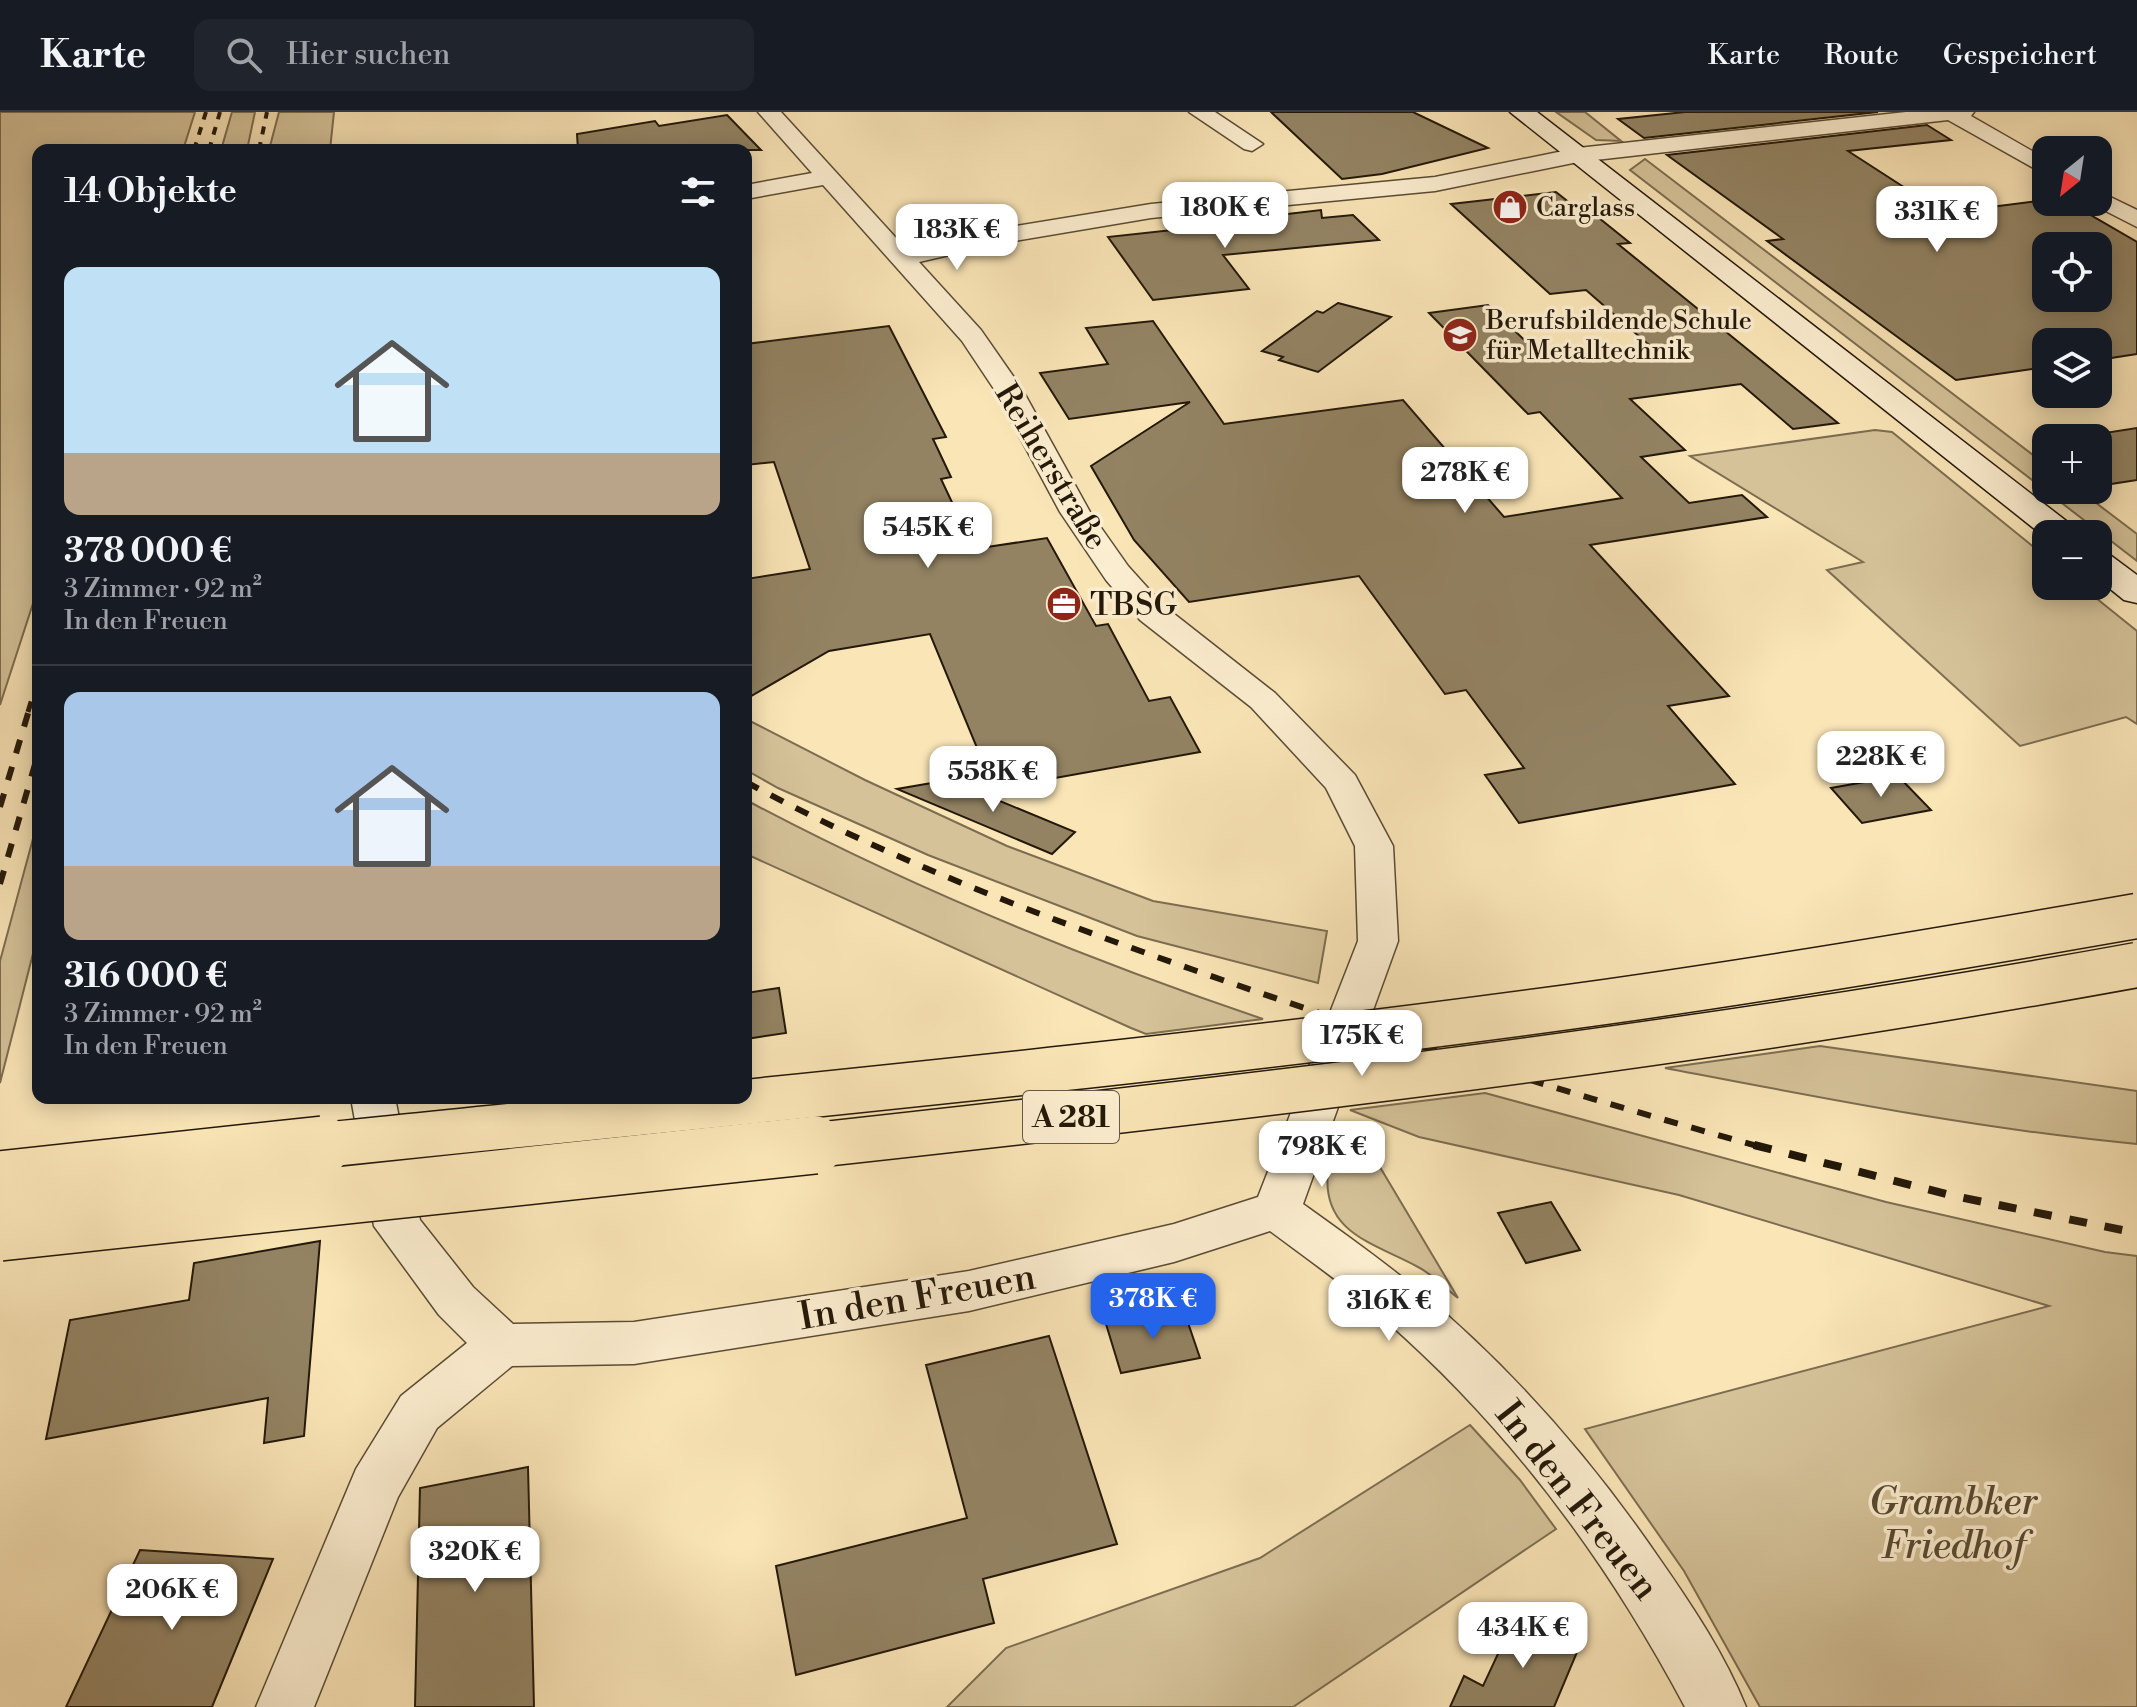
<!DOCTYPE html>
<html lang="de">
<meta charset="utf-8">
<style>
body{margin:0;font-family:"Libre Bodoni",serif;background:#20242c;color:#f1f3f6;height:100vh;display:flex;flex-direction:column;font-size:30px;white-space:nowrap}
*{box-sizing:border-box;margin:0}
p{font-size:26px;color:#9ea1a6}
.icon{flex:none;width:44px;height:44px;fill:none;stroke:currentColor;stroke-width:2;stroke-linecap:round;stroke-linejoin:round}
.map{position:relative;flex:1;overflow:hidden}
.panel{position:absolute;left:32px;top:32px;width:720px;height:960px;display:flex;flex-direction:column;background:#171b24;border-radius:16px;box-shadow:0 4px 20px #0003}
.panel>*{flex:none}
.needle{width:52px;rotate:210deg}
.tools{position:absolute;left:2032px;top:24px;display:grid;gap:16px}
.tools a{display:grid;place-items:center;width:80px;height:80px;border-radius:16px;background:#171b24;box-shadow:0 4px 20px #0003;font-size:40px}
.price{position:absolute;translate:-50% -68px;padding:0 18px;border-radius:16px;background:#fff;color:#222;font-size:26px;line-height:52px;filter:drop-shadow(0 2px 4px #0008)}
.price::after{content:'';position:absolute;left:50%;top:48px;width:24px;height:18px;margin-left:-12px;background:inherit;clip-path:polygon(0 0,100% 0,50% 100%)}
.price.current{background:#2563eb;color:#fff}
ul{padding:0;list-style:none}
li{display:grid;align-content:center;gap:16px;height:424px;padding:0 32px}
li+li{border-top:2px solid #363941}
li span{display:grid;place-items:center;height:248px;border-radius:16px;color:#555}
li>.icon{margin-inline-start:auto}
span .icon{width:144px;height:144px;fill:#fffc;stroke-width:1}
li b{font-size:34px}
h2{display:flex;justify-content:space-between;align-items:center;height:96px;padding:0 32px;font-size:34px}
header{display:flex;align-items:center;gap:48px;box-sizing:border-box;height:112px;padding:0 40px;background:#171b24;border-bottom:2px solid #363941}
header strong{font-size:38px}
nav{display:flex;gap:44px;margin-inline-start:auto;font-size:28px}
.search{width:560px;height:72px;background:#20242c;display:flex;align-items:center;gap:20px;box-sizing:border-box;padding:0 28px;border-radius:16px;color:#9ea1a6;font-size:30px}
.map>svg:first-child{display:block}
.green{fill:#d5c299;stroke:#7c6d51;stroke-width:2}
.building{fill:#938363;stroke:#231809;stroke-width:2;fill-rule:evenodd}
.lines{fill:none;stroke-linecap:round;stroke-linejoin:round}
.street-casing{stroke:#594b34;stroke-width:3}
.secondary-casing{stroke:#231809;stroke-width:3}
.street{fill:#fceed0;fill-rule:evenodd}
.secondary{fill:#fceed0;fill-rule:evenodd}
.rail-far3{stroke:#231809;stroke-width:4;stroke-dasharray:8 8;stroke-linecap:butt}
.rail-far2{stroke:#231809;stroke-width:5;stroke-dasharray:11 11;stroke-linecap:butt}
.rail-far1{stroke:#231809;stroke-width:6;stroke-dasharray:14 14;stroke-linecap:butt}
.rail{stroke:#231809;stroke-width:8;stroke-dasharray:18 18;stroke-linecap:butt}
.highway-bridge-far1-casing{stroke:#231809;stroke-width:47;stroke-linecap:butt}
.highway-bridge-casing{stroke:#231809;stroke-width:60;stroke-linecap:butt}
.highway-bridge-far1{stroke:#fae5b7;stroke-width:44}
.highway-bridge{stroke:#fae5b7;stroke-width:57}
.labels{text-anchor:middle;stroke-width:7;stroke-linejoin:round;paint-order:stroke}
.far-poi-label{font-size:26px;fill:#231809;stroke:#fceed0;text-anchor:start}
.shield{fill:#fceed0;stroke:#645845;stroke-width:2}
.shield-label{font-size:30px;font-weight:bold;fill:#231809}
.street-label{font-size:32px;fill:#231809;stroke:#fceed0}
.poi-label{font-size:32px;fill:#231809;stroke:#fceed0;text-anchor:start}
.near-street-label{font-size:38px;fill:#231809;stroke:#fceed0}
.near-park-label{font-size:38px;font-style:italic;fill:#584b34;stroke:#fceed0}
</style>
<header>
<strong>Karte</strong>
<div class="search"><svg class="icon" aria-label="search" viewBox="0 0 24 24"><circle cx="10" cy="10" r="6"/><path d="M15 15l6 6"/></svg>Hier suchen</div>
<nav><a>Karte</a><a>Route</a><a>Gespeichert</a></nav>
</header>
<div class="map">
<svg width="2137" height="1595" viewBox="0 0 2137 1595">
<rect width="100%" height="100%" fill="#fae5b7"/>
<filter id="stains"><feTurbulence type="fractalNoise" baseFrequency=".0025" numOctaves="4"/><feColorMatrix values="0 0 0 0 .2 0 0 0 0 .09 0 0 0 0 .02 0 0 0 .5 -.17"/></filter>
<radialGradient id="worn" r=".72"><stop offset=".6" stop-color="#630" stop-opacity="0"/><stop offset="1" stop-color="#630" stop-opacity=".3"/></radialGradient>
<g class="green">
<path d="M0 0H195L183 38H38V476L0 593Z"/>
<path d="M232 0H255L247 38H221Z"/>
<path d="M279 0H334L330 38H269Z"/>
<path d="M1556 0H1585L1621 29 1596 28Z"/>
<path d="M1645 47 2046 353V378H2079L2137 422V449L1630 58Z"/>
<path d="M1875 318 1892 320 2046 445V474H2081L2137 519V612L2126 605 2020 634 1827 458 1863 450 1690 344Z"/>
<path d="M746 607 865 668 1007 734 1153 789 1327 819 1318 871 1137 824 928 743 778 676 746 658Z"/>
<path d="M746 688C911 776 1086 847 1263 907L1146 922 1131 916 746 742Z"/>
<path d="M38 708V822L0 971V849Z"/>
<path d="M1820 934 2137 979V1032C1978 1017 1822 986 1665 956Z"/>
<path d="M1485 981 1886 1090 2105 1140 2137 1144V1595H1760L1684 1459 1585 1317 2049 1194 1679 1083 1419 1025 1350 998Z"/>
<path d="M1357 1032 1371 1040 1458 1186C1445 1176 1432 1162 1418 1155 1374 1131 1321 1121 1328 1059 1331 1042 1341 1036 1357 1032Z"/>
<path d="M1470 1313 1520 1368 1556 1417 1293 1595H947L1006 1536 1260 1446Z"/>
</g>
<g class="building">
<path d="M1271 0H1413L1488 36 1382 62 1342 67Z"/>
<path d="M1685 0H1878L1644 26 1618 7Z"/>
<path d="M727 3 761 38H578L577 22 655 9 659 14Z"/>
<path d="M1927 13 1951 28 1848 39 1944 101 2046 88 2068 90 2137 130V242L2098 248V230H2046V255L1956 268 1767 129 1783 127 1667 43ZM2046 134H2098V186H2046Z"/>
<path d="M1556 80 1590 107 1599 106 1630 131 1618 132 1838 311 1793 317 1741 272 1630 287 1685 338 1641 345 1689 391 1742 383 1767 405 1590 433 1729 584 1668 594 1735 672 1519 711 1485 663 1524 656 1466 578 1445 582 1359 464 1189 490 1134 428 1091 354 1190 290 1069 307 1040 261 1108 252 1086 216 1153 209 1224 312 1403 288 1504 405 1622 386 1540 300 1528 302 1429 201 1488 193 1544 247 1649 233 1586 178 1550 182 1451 92Z"/>
<path d="M1321 98 1322 106 1353 103 1379 128 1223 143 1249 177 1153 188 1108 125 1255 109 1252 106Z"/>
<path d="M1338 191 1391 205 1318 260 1279 248 1283 245 1262 239 1317 199 1323 201Z"/>
<path d="M889 214 946 325 933 327 951 365 941 367 974 437 1047 426 1096 514 1108 512 1149 589 1170 585 1200 640 994 677 930 522 829 539 746 587V467L810 457 774 350 746 353V232Z"/>
<path d="M2137 316V368L2098 374V322Z"/>
<path d="M1898 664 1931 698 1862 711 1831 676Z"/>
<path d="M949 668 1075 720 1052 742 897 677Z"/>
<path d="M779 876 786 921 746 927V881Z"/>
<path d="M1551 1090 1580 1138 1526 1151 1498 1101Z"/>
<path d="M320 1129 304 1324 264 1331 268 1286 46 1327 70 1208 189 1188 194 1151Z"/>
<path d="M1183 1196 1200 1246 1121 1261 1106 1212Z"/>
<path d="M1049 1224 1117 1432 983 1467 994 1511 796 1563 776 1454 967 1406 926 1253Z"/>
<path d="M528 1355 534 1595H415L420 1376Z"/>
<path d="M140 1438 273 1447 212 1595H66Z"/>
<path d="M1517 1501 1580 1533 1554 1595H1450L1464 1564 1483 1574Z"/>
</g>
<g class="lines">
<defs>
<g id="street">
<path d="M758 0H781L907 138 998 117 1151 92 1435 65 1578 36 1906 0H1974L1971 4 2046 47V63L1948 8 1578 50 1435 79 1151 106 1002 131 919 150 981 218 1022 277 1090 400 1128 454 1164 494 1275 581 1355 663 1393 734 1398 829 1303 1092C1342 1120 1382 1148 1419 1179 1513 1257 1592 1348 1661 1449 1693 1495 1725 1543 1746 1595H1685C1608 1450 1510 1317 1385 1208 1349 1176 1309 1148 1270 1119L1174 1150 969 1199 634 1252 512 1254 437 1316 398 1385 314 1595H256L356 1357 401 1284 467 1231 439 1203 374 1114 351 986H395L420 1108 473 1175 513 1212 634 1210 969 1159 1174 1112 1258 1085 1358 829 1355 734 1326 676 1251 595 1140 508 1106 468 1060 400 994 277 962 229 823 73 746 87V73L812 61Z"/>
<path d="M1189 0H1215L1263 32 1252 39 1244 37Z"/>
<path d="M2098 79 2137 98V115L2090 91 2098 90Z"/>
</g>
<g id="secondary">
<path d="M1510 0H1537L2074 415 2079 422H2046V426Z"/>
<path d="M2098 439 2110 443 2137 463V491L2124 488 2098 467Z"/>
</g>
</defs>
<use href="#street" class="street-casing"/>
<use href="#secondary" class="secondary-casing"/>
<use href="#street" class="street"/>
<use href="#secondary" class="secondary"/>
<g class="rail-far3">
<path d="M194 38 206 0"/>
<path d="M209 38 220 0"/>
<path d="M259 38 267 0"/>
</g>
<path class="rail-far2" d="M28 600 38 567"/>
<g class="rail-far1">
<path d="M746 670C888 747 1038 803 1191 857 1379 923 1569 982 1761 1035"/>
<path d="M0 695 29 598"/>
<path d="M0 772 38 642"/>
<path d="M1364 905 1446 927"/>
</g>
<path class="rail" d="M1754 1033 1954 1084 2137 1121"/>
<defs>
<g id="highway-bridge-far1">
<path d="M304 1035C738 990 1173 950 1605 890 1783 865 1960 835 2137 804"/>
<path d="M797 1035C1245 986 1693 934 2137 853"/>
</g>
<g id="highway-bridge">
<path d="M0 1068 323 1033"/>
<path d="M0 1120 815 1033"/>
</g>
</defs>
<use href="#highway-bridge-far1" class="highway-bridge-far1-casing"/>
<use href="#highway-bridge" class="highway-bridge-casing"/>
<use href="#highway-bridge-far1" class="highway-bridge-far1"/>
<use href="#highway-bridge" class="highway-bridge"/>
</g>
<defs>
<symbol id="shop-disc" viewBox="-11 -11 22 22"><circle r="9.5" fill="#8f2418" stroke="#fceed0"/><path d="M-5-2.5h2.3a2.7 3.5 0 0 1 5.4 0H5L5.5 6h-11ZM-1.5-2.5h3a1.5 2.3 0 0 0-3 0Z" fill="#fff"/></symbol>
<symbol id="school-disc" viewBox="-11 -11 22 22"><circle r="9.5" fill="#8f2418" stroke="#fceed0"/><path d="M0-5L7-2L0 1L-7-2ZM-4 1L0 2.5L4 1V4Q0 6-4 4Z" fill="#fff"/></symbol>
<symbol id="office-disc" viewBox="-11 -11 22 22"><circle r="9.5" fill="#8f2418" stroke="#fceed0"/><path d="M-6-3h4V-5.5h4V-3h4V5H-6ZM-1-4.5V-3h2v-1.5ZM-6 0V1H6V0Z" fill="#fff"/></symbol>
</defs>
<g fill-rule="evenodd">
<use href="#shop-disc" x="1490" y="75" width="40" height="40"/>
<use href="#school-disc" x="1440" y="203" width="40" height="40"/>
<use href="#office-disc" x="1044" y="472" width="40" height="40"/>
</g>
<g class="labels">
<g class="far-poi-label">
<text x="1536" y="104">Carglass</text>
<text x="1486" y="217">Berufsbildende Schule<tspan x="1486" dy="30">für Metalltechnik</tspan></text>
</g>
<rect class="shield" x="1023" y="979" width="96" height="52" rx="6"/>
<g class="shield-label">
<text x="1071" y="1015">A 281</text>
</g>
<g class="street-label">
<text transform="translate(1052 354) rotate(59)" y="11">Reiherstraße</text>
</g>
<g class="poi-label">
<text x="1090" y="503">TBSG</text>
</g>
<g class="near-street-label">
<text transform="translate(917 1184) rotate(-10)" y="13">In den Freuen</text>
<text transform="translate(1578 1388) rotate(52)" y="13">In den Freuen</text>
</g>
<g class="near-park-label">
<text x="1953" y="1402">Grambker<tspan x="1953" dy="44">Friedhof</tspan></text>
</g>
</g>
<rect width="100%" height="100%" filter="url(#stains)"/>
<rect width="100%" height="100%" fill="url(#worn)"/>
</svg>
<div class="tools">
<a><svg class="needle" viewBox="-14 -14 28 28"><path d="M0-13l5 13h-10z" fill="#e53935"/><path d="M0 13l5-13h-10z" fill="#9ea1a6"/></svg></a>
<a><svg class="icon" aria-label="locate" viewBox="0 0 24 24"><circle cx="12" cy="12" r="6"/><path d="M12 2v4M12 18v4M2 12h4M18 12h4"/></svg></a>
<a><svg class="icon" aria-label="layers" viewBox="0 0 24 24"><path d="M12 4l9 5-9 5-9-5zM3 14l9 5 9-5"/></svg></a>
<a>+</a>
<a>−</a>
</div>
<b class="price" style="left:1225px;top:138px">180K €</b>
<b class="price" style="left:1937px;top:142px">331K €</b>
<b class="price" style="left:957px;top:160px">183K €</b>
<b class="price" style="left:1465px;top:403px">278K €</b>
<b class="price" style="left:928px;top:458px">545K €</b>
<b class="price" style="left:1881px;top:687px">228K €</b>
<b class="price" style="left:993px;top:702px">558K €</b>
<b class="price" style="left:1362px;top:966px">175K €</b>
<b class="price" style="left:1322px;top:1077px">798K €</b>
<b class="price current" style="left:1153px;top:1229px">378K €</b>
<b class="price" style="left:1389px;top:1231px">316K €</b>
<b class="price" style="left:475px;top:1482px">320K €</b>
<b class="price" style="left:172px;top:1520px">206K €</b>
<b class="price" style="left:1523px;top:1558px">434K €</b>
<section class="panel">
<h2>14 Objekte<svg class="icon" aria-label="filters" viewBox="0 0 24 24"><path d="M4 7h16M4 17h16"/><circle cx="9" cy="7" r="2"/><circle cx="15" cy="17" r="2"/></svg></h2>
<ul>
<li><span style="background:linear-gradient(#bfe0f5 75%,#b9a48a 0)"><svg class="icon" aria-label="home" viewBox="0 0 24 24"><path d="M3 11l9-7 9 7M6 9v11h12V9"/></svg></span><div><b>378 000 €</b><p>3 Zimmer · 92 m²</p><p>In den Freuen</p></div></li>
<li><span style="background:linear-gradient(#a9c7e8 70%,#b9a48a 0)"><svg class="icon" aria-label="home" viewBox="0 0 24 24"><path d="M3 11l9-7 9 7M6 9v11h12V9"/></svg></span><div><b>316 000 €</b><p>3 Zimmer · 92 m²</p><p>In den Freuen</p></div></li>
</ul>
</section>
</div>
